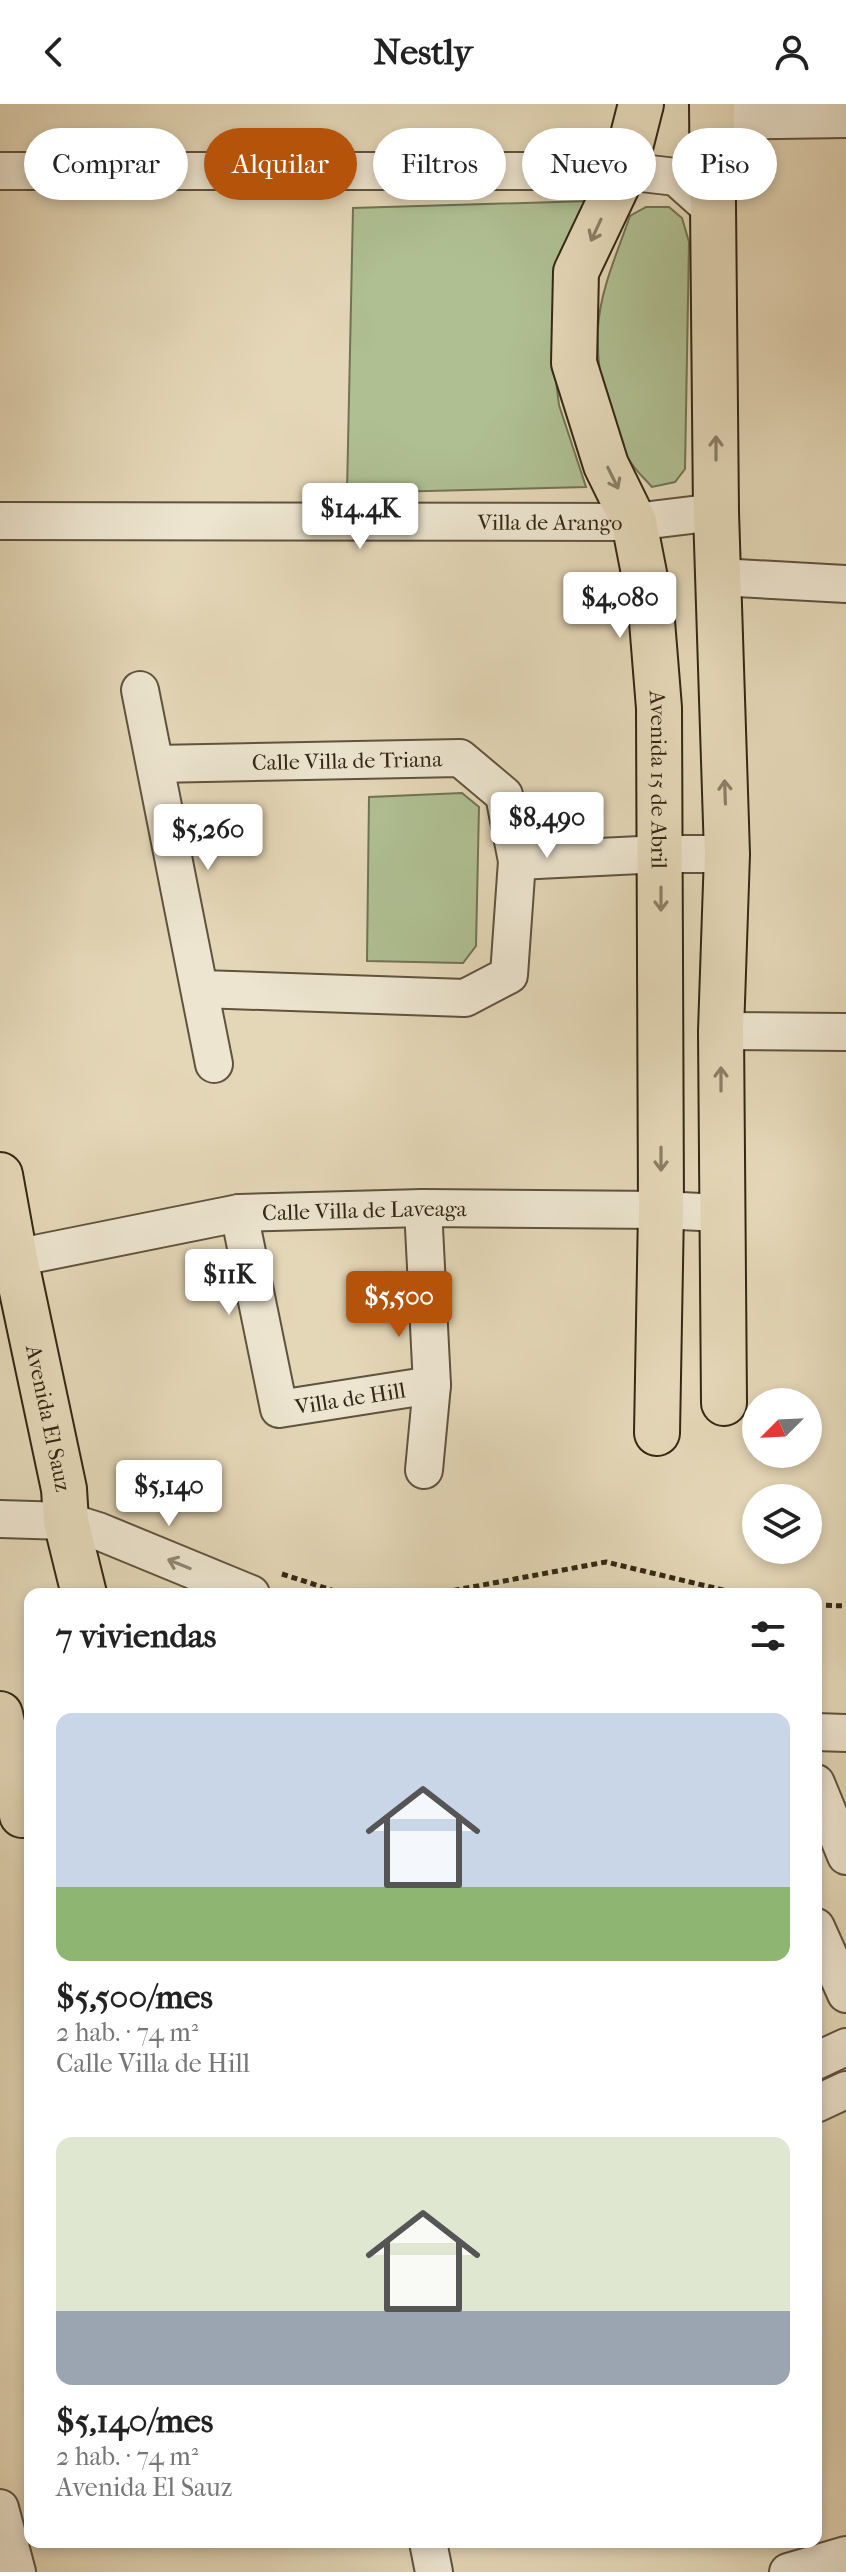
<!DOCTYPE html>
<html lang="es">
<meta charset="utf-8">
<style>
body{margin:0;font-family:"IM FELL French Canon",serif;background:#f2f2f2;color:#222;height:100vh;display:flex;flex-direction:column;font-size:30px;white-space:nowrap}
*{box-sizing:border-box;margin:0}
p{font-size:26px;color:#767676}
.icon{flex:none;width:44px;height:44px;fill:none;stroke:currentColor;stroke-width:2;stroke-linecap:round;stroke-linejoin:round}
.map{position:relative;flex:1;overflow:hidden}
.drawer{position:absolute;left:24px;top:1484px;width:798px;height:960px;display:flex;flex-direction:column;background:#fff;border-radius:16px;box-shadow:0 4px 12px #0003}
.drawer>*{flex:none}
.guide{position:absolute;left:24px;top:24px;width:798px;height:72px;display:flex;gap:16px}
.needle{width:52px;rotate:246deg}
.controls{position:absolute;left:742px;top:1284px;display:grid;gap:16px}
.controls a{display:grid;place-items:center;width:80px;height:80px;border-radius:50%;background:#fff;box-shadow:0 4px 12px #0003;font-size:40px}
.price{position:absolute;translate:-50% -68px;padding:0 18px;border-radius:8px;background:#fff;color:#222;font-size:26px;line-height:52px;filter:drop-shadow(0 2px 4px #0008)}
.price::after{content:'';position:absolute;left:50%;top:48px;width:24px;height:18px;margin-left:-12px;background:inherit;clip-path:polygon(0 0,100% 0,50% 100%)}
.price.selected{background:#b45309;color:#fff}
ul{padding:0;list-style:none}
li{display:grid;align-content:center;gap:16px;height:424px;padding:0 32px}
li span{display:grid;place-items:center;height:248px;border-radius:16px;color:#555}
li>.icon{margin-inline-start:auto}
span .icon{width:144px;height:144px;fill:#fffc;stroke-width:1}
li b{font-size:34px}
h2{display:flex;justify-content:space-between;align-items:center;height:96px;padding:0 32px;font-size:34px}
.pill{padding:0 28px;border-radius:36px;background:#fff;box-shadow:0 4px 12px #0003;font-size:28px;line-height:72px}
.pill.selected{background:#b45309;color:#fff}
header{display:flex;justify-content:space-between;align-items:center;height:104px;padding:0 32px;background:#fff;font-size:36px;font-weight:700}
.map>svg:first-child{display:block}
.green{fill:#afbf92;stroke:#717354;stroke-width:2}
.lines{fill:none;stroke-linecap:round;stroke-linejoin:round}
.minor-casing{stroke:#5f533e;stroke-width:40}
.major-casing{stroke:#332715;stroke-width:48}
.path{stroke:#332715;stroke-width:5;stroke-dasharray:6 4;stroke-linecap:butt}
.minor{stroke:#ede5d0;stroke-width:36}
.major{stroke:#e4d7b7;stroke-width:44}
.oneway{stroke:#8c7f66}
.oneway2{stroke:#908672}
.labels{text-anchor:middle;stroke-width:6;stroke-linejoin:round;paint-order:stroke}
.street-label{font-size:22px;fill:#332715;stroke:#ede5d0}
</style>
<header><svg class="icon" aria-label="back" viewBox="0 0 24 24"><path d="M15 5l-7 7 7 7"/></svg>Nestly<svg class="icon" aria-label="person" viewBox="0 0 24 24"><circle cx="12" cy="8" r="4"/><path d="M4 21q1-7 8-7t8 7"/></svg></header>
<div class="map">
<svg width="846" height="2468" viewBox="0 0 846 2468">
<rect width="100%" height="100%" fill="#e4d7b7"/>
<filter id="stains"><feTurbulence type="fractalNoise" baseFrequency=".0025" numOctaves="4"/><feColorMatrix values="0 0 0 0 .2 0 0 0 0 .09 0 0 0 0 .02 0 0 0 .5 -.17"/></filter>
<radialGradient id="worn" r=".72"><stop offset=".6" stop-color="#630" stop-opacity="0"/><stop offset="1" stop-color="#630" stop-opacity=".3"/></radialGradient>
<g class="green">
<path d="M589 97 560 171 552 245 559 301 586 383 347 389 353 104Z"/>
<path d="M646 103H669L682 114 689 138 685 365 675 378 652 383C645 375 637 368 632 360 607 324 596 267 598 224 600 186 618 147 630 112Z"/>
<path d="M462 689 479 703 476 842 463 859 367 857 369 693Z"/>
</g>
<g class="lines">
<defs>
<g id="minor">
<path d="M712 17 846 15"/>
<path d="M0 67H624L676 73 714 107"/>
<path id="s1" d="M0 417 634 418 716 408"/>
<path d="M719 473 846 480"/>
<path d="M140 586 214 960"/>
<path id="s2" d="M155 660 460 654 504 691 517 757 509 871 465 894 201 885"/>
<path d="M517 757 661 750H727"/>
<path d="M721 927 846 928"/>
<path d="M423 1104 432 1281 424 1366"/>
<path id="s3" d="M239 1109 279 1305 432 1281"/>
<path id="s4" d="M15 1154 239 1109 423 1104 661 1106 720 1109"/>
<path d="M0 1415 66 1417 98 1427 251 1490"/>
<path d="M816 1628 846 1629"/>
<path d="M816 1679 846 1752"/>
<path d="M816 1823 846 1890"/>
<path d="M816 1957 846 1943"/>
<path d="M816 2000 846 1986"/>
<path d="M0 2404 17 2468"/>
<path d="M428 2438 434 2468"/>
<path d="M788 2468 846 2451"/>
</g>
<g id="major">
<path id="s5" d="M641 0 624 67 576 168 574 259 606 361 634 418 651 505 659 604 661 1106 657 1329"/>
<path d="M712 0 716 408 727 750 721 927 724 1299"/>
<path id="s6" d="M0 1071 15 1154 64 1385 66 1417 84 1490"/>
<path d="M0 1610 22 1711"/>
</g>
</defs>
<use href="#minor" class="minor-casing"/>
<use href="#major" class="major-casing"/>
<g class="path">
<path d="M282 1470 344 1490"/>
<path d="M434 1490 606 1458 740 1490"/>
<path d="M816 1501 846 1502"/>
</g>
<use href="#minor" class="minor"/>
<use href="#major" class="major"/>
</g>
<defs><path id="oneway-shaft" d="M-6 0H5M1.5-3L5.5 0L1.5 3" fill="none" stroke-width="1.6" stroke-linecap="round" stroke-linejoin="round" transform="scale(2)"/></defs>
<g class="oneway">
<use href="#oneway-shaft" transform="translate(596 126) rotate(115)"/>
<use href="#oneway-shaft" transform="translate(716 344) rotate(-90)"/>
<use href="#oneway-shaft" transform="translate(613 374) rotate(64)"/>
<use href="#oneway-shaft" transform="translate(725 688) rotate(-92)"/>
<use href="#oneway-shaft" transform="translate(661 795) rotate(90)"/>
<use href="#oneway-shaft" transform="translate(721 975) rotate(-90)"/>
<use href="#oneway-shaft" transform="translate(661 1055) rotate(90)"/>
</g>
<use class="oneway2" href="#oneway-shaft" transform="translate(179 1460) rotate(-158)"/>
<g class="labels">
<g class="street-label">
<text dy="8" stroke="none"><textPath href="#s1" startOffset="550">Villa de Arango</textPath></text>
<text dy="8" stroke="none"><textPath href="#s2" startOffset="192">Calle Villa de Triana</textPath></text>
<text dy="8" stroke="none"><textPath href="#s5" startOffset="702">Avenida 15 de Abril</textPath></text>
<text dy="8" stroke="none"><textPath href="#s4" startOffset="354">Calle Villa de Laveaga</textPath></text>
<text dy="8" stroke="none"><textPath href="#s3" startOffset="272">Villa de Hill</textPath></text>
<text dy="8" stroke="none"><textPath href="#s6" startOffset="248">Avenida El Sauz</textPath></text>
</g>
</g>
<rect width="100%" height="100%" filter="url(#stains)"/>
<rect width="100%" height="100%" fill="url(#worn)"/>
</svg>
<div class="controls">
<a><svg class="needle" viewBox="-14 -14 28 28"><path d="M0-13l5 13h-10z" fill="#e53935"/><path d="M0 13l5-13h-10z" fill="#767676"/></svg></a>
<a><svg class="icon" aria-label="layers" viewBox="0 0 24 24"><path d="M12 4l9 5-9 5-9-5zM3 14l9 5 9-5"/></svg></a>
</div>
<b class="price" style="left:360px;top:447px">$14.4K</b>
<b class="price" style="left:620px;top:536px">$4,080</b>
<b class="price" style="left:547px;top:756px">$8,490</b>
<b class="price" style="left:208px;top:768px">$5,260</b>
<b class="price" style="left:229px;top:1213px">$11K</b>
<b class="price selected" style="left:399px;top:1235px">$5,500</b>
<b class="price" style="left:169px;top:1424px">$5,140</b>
<div class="guide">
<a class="pill">Comprar</a>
<a class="pill selected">Alquilar</a>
<a class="pill">Filtros</a>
<a class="pill">Nuevo</a>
<a class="pill">Piso</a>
</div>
<section class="drawer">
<h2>7 viviendas<svg class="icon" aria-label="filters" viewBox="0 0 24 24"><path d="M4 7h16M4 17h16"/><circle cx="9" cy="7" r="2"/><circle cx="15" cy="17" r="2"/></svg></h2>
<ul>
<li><span style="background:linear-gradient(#c9d6e8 70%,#8fb573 0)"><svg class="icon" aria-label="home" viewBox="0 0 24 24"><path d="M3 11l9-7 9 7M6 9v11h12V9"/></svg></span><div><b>$5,500/mes</b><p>2 hab. · 74 m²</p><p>Calle Villa de Hill</p></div></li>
<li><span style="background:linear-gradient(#dfe7d0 70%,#9aa5b1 0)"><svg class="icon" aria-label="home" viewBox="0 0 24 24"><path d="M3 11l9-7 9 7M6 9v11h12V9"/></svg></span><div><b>$5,140/mes</b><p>2 hab. · 74 m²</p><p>Avenida El Sauz</p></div></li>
</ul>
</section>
</div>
